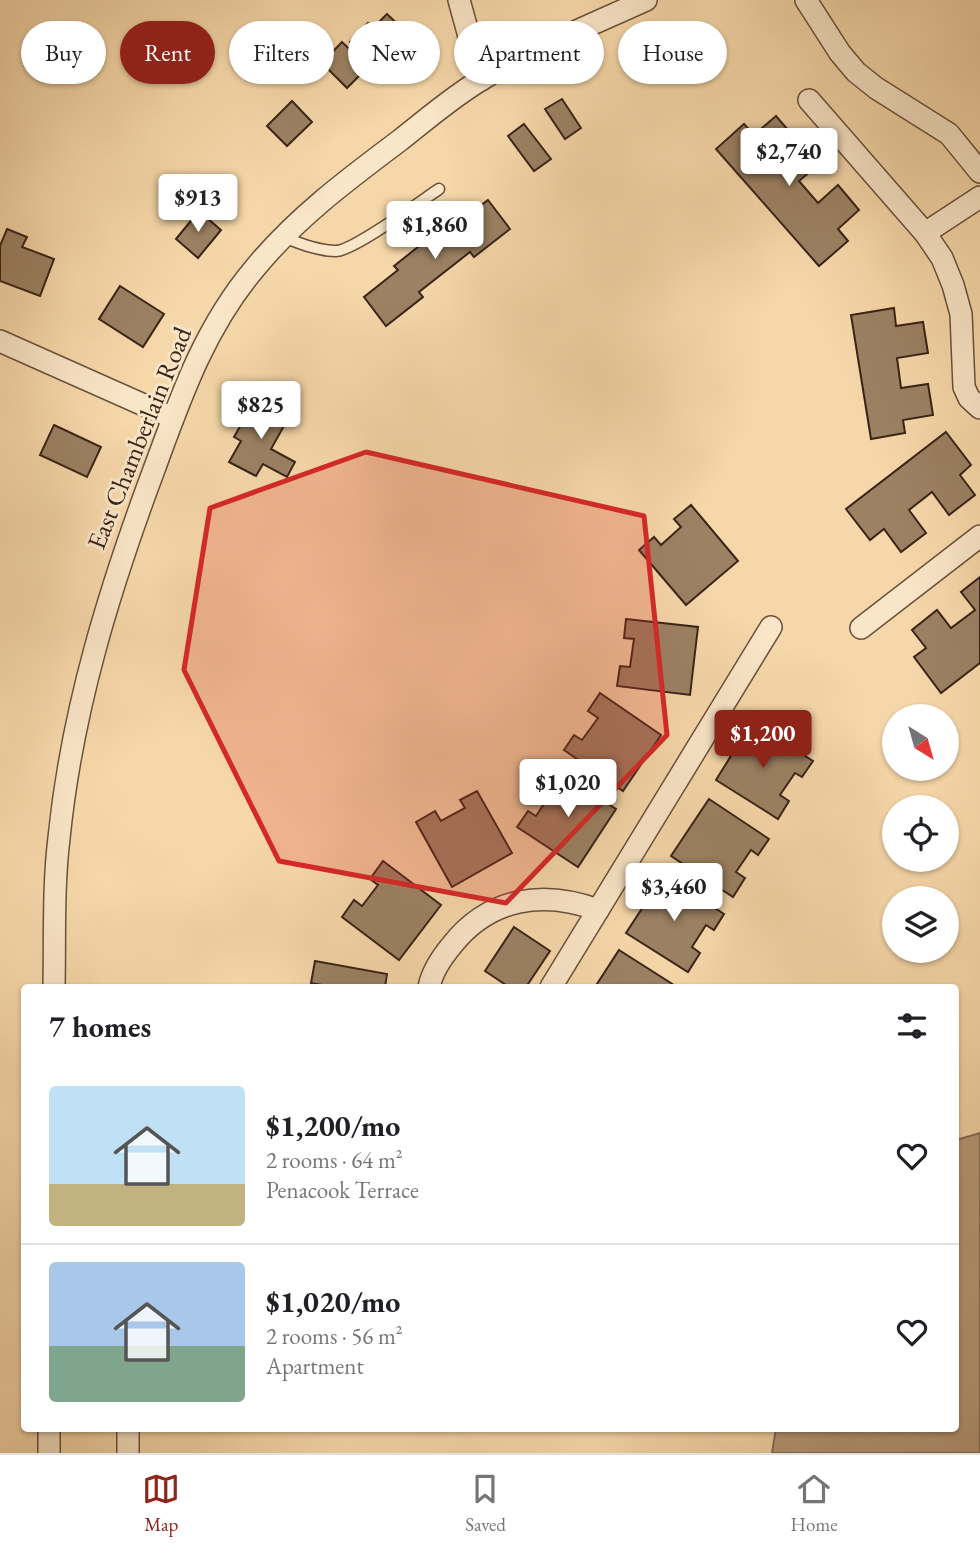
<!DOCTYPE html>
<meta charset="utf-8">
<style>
body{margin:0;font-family:"EB Garamond",serif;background:#f6f6f6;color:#202124;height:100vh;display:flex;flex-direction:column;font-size:26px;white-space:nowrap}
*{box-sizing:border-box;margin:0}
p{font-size:23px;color:#757577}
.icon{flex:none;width:38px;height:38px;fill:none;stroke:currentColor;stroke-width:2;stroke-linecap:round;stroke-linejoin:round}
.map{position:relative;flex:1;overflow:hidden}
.sheet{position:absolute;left:21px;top:984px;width:938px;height:448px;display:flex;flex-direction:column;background:#fff;border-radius:7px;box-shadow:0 2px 5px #0004}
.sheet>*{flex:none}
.hud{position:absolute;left:21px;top:21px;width:938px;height:63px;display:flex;gap:14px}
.needle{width:46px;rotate:143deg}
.controls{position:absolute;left:882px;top:704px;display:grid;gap:14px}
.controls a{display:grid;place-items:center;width:77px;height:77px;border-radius:50%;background:#fff;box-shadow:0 2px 5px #0004;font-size:35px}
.price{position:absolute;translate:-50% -60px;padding:0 16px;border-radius:7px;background:#fff;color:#222;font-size:23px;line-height:46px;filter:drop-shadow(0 2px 4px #0008)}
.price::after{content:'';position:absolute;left:50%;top:42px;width:21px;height:16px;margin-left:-10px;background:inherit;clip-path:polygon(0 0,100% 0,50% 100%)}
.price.active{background:#8f2418;color:#fff}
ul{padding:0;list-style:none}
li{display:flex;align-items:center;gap:21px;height:175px;padding:0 28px}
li+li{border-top:2px solid #e0e0e0}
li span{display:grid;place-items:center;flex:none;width:196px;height:140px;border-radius:7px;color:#555}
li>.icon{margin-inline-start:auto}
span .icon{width:84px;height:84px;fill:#fffc;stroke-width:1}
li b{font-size:30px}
h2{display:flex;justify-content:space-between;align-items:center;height:84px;padding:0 28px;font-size:30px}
.pill{padding:0 24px;border-radius:32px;background:#fff;box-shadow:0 2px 5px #0004;font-size:24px;line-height:63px}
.pill.active{background:#8f2418;color:#fff}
.tabs{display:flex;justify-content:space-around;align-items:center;height:98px;border-top:2px solid #e0e0e0;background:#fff;font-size:19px;color:#757577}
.tabs a{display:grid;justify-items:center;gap:4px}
.tabs .active{color:#8f2418}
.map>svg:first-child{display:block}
.water{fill:#b69a78;stroke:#846b52;stroke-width:2}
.building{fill:#9c8163;stroke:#3a2418;stroke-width:2}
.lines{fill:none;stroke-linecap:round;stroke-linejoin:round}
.lane-casing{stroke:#69513c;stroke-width:13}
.street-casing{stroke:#69513c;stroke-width:24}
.lane{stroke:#f9e5c7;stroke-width:10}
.street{stroke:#f9e5c7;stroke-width:21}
.marked{fill:#d62828;fill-opacity:0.2;stroke:#d62828;stroke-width:5;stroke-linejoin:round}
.labels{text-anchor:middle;stroke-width:6;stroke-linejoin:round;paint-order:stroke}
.street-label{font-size:26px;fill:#3a2418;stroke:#f9e5c7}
</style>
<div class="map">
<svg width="980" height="1453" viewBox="0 0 980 1453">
<rect width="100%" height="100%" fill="#f6d7a9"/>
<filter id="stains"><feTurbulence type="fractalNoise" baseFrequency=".00286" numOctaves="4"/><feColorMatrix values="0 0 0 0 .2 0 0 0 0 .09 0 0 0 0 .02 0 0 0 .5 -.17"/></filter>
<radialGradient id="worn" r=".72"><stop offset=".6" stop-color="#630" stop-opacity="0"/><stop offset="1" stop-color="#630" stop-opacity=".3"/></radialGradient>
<path class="water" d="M980 1133V1453H772L776 1428H956V1140Z"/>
<g class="building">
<path d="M387 14 408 34 377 67 350 42 368 23 373 28Z"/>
<path d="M342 42 368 67 347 88 322 63Z"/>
<path d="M562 99 581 128 565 139 545 109Z"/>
<path d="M292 101 312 122 287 146 267 126Z"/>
<path d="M776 116 788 130 768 148 776 157 797 139 819 164 799 181 818 203 838 185 859 210 838 229 848 241 819 266 716 149 744 124 754 135Z"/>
<path d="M524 124 551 159 534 171 508 136Z"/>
<path d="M488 200 510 229 474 257 470 252 419 292 423 297 386 326 364 297 398 270 394 266 448 223 452 228Z"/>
<path d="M199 211 221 230 198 258 176 239Z"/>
<path d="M7 229 27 237 22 247 54 259 40 296 0 281V246Z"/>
<path d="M120 286 164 314 143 347 99 319Z"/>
<path d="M894 308 896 326 923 322 928 353 897 358 901 388 928 384 933 415 903 420 905 433 871 439 851 315Z"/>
<path d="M256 399 289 417 271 449 295 462 287 477 263 464 256 476 229 462 241 441 234 437Z"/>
<path d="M54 425 101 447 87 477 40 455Z"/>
<path d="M946 432 971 465 960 475 975 495 949 515 932 492 909 510 926 533 901 552 884 529 870 540 846 509Z"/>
<path d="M691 505 738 561 686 605 639 550 654 537 661 545 681 527 674 519Z"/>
<path d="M980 577V663L941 693 914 657 926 648 912 630 937 610 951 628 975 610 961 592Z"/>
<path d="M626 619 698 627 690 695 617 686 620 666 630 667 634 639 624 638Z"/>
<path d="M600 693 661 735 623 791 564 750 574 735 582 740 598 718 588 711Z"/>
<path d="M752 722 813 761 802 777 795 773 780 795 789 801 778 819 716 780Z"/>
<path d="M554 769 616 809 578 867 517 827 528 811 536 816 551 793 542 787Z"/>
<path d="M477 791 512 853 452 887 416 822 435 811 441 821 465 808 460 800Z"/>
<path d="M709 799 769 839 758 855 751 850 736 872 745 878 733 897 671 856Z"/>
<path d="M383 861 441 905 399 960 342 917 354 900 362 906 378 885 370 879Z"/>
<path d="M664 875 724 914 714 930 706 925 692 947 700 953 688 972 626 933Z"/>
<path d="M514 927 550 951 526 987H509L485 971Z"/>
<path d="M619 950 677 987H595Z"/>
<path d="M315 961 387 974 385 987H321L322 985 311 983Z"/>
</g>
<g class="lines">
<defs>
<path id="lane" d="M283 237C299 243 318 251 336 251 353 251 421 201 439 189"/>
<g id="street">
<path d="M459 0 481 80"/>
<path d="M806 0 840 53 856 72 876 88 949 134 980 172"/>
<path d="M809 100 925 233 942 258 953 285 961 314 964 387 969 398 980 408"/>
<path d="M925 233 980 197"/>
<path d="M0 341 173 418"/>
<path d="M861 628 980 536"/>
<path d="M54 987C55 937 53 887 59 838 72 709 110 587 155 467 181 396 205 327 255 268 296 218 347 180 399 141 426 120 453 96 484 78 535 48 591 25 646 0"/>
<path d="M429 987C432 972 442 957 452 945 490 897 544 890 598 910"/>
<path d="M551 987 771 627"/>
<path d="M49 1453V1428"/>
<path d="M128 1453V1428"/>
</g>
</defs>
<use href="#lane" class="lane-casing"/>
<use href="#street" class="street-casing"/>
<use href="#lane" class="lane"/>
<use href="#street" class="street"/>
</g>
<path class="marked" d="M366 452 644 516 667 735 506 903 279 861 184 670 210 508Z"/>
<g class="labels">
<g class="street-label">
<text transform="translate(139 438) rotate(-68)" y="9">East Chamberlain Road</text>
</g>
</g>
<rect width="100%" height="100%" filter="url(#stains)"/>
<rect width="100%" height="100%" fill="url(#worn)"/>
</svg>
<div class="controls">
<a><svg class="needle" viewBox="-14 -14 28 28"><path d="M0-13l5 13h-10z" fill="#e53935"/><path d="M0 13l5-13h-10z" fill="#757577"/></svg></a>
<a><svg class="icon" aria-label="locate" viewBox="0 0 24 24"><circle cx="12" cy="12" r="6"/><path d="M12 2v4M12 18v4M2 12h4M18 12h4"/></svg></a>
<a><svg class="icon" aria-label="layers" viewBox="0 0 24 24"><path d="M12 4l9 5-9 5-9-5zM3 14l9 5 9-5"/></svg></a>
</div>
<b class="price" style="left:789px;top:188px">$2,740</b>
<b class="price" style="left:198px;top:234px">$913</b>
<b class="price" style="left:435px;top:261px">$1,860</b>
<b class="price" style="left:261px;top:441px">$825</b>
<b class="price active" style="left:763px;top:770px">$1,200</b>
<b class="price" style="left:568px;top:819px">$1,020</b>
<b class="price" style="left:674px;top:923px">$3,460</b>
<div class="hud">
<a class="pill">Buy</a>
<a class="pill active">Rent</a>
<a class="pill">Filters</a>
<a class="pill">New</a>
<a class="pill">Apartment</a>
<a class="pill">House</a>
</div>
<section class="sheet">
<h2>7 homes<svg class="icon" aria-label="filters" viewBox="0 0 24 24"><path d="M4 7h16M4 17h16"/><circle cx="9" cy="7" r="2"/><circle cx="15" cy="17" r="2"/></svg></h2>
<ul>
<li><span style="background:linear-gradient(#bfe0f5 70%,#c2b280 0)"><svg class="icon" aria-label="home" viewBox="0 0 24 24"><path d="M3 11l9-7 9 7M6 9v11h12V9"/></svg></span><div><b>$1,200/mo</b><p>2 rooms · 64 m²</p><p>Penacook Terrace</p></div><svg class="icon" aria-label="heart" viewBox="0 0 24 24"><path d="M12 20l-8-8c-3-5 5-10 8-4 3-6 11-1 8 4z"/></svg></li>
<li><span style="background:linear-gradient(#a9c7e8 60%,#7fa58c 0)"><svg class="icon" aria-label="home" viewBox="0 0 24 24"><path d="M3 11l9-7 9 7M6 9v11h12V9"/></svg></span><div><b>$1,020/mo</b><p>2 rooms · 56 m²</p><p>Apartment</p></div><svg class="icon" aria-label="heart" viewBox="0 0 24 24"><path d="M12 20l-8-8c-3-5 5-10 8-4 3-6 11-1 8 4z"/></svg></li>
</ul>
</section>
</div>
<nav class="tabs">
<a class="active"><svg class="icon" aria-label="map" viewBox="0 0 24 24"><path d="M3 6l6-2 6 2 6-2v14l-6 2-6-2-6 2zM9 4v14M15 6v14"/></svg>Map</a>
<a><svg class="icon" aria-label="saved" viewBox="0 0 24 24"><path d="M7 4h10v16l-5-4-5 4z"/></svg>Saved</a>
<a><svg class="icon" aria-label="home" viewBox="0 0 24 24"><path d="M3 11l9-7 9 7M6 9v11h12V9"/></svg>Home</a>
</nav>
